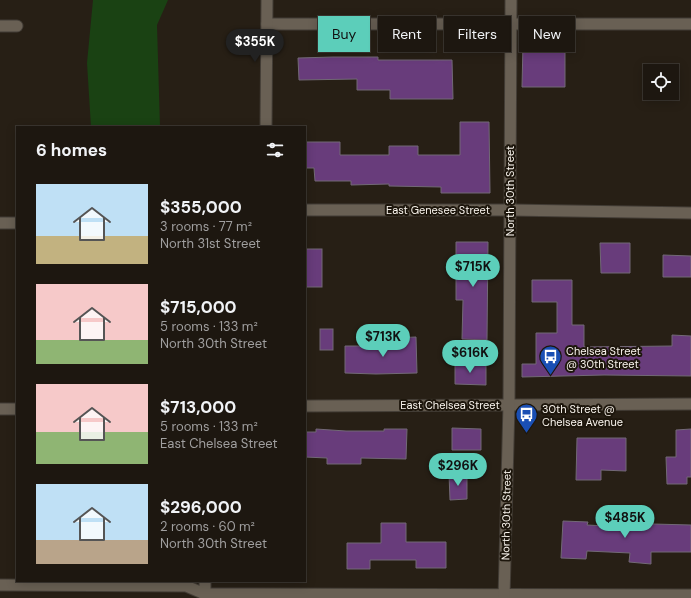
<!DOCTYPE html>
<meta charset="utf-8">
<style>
body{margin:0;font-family:"DM Sans",sans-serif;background:#2a241e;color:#f1f3f6;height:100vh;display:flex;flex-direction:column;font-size:15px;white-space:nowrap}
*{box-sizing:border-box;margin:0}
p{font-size:13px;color:#a09f9f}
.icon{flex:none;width:22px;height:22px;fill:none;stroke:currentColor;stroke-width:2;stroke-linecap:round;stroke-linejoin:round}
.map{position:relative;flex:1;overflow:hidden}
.drawer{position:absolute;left:16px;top:126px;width:290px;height:456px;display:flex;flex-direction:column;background:#1d1710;border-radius:0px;box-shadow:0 2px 10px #0003,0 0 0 1px #3b3630}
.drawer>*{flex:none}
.hud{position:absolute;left:318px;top:16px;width:313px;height:36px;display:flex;gap:8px}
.fabs{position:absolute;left:643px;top:64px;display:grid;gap:8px}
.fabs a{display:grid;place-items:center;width:36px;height:36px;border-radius:0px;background:#1d1710;box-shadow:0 2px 10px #0003,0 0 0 1px #3b3630;font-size:20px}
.price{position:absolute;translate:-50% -34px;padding:0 9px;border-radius:14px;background:#5cceba;color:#111;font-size:13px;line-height:26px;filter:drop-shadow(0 1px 2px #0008)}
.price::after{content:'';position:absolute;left:50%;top:24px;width:12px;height:9px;margin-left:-6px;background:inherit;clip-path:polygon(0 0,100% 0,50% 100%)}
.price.on{background:#222;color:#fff}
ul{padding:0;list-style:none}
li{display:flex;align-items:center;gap:12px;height:100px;padding:0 20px}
li span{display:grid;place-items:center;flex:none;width:112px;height:80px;border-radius:0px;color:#555}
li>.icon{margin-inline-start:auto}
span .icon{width:48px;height:48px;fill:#fffc;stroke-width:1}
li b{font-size:17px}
h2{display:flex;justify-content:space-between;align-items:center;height:48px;padding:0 20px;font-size:17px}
.chip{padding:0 14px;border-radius:0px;background:#1d1710;box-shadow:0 2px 10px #0003,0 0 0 1px #3b3630;font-size:14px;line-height:36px}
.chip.on{background:#5cceba;color:#111}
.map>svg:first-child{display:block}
.green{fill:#1a4213}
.building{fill:#683c7b;stroke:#726976}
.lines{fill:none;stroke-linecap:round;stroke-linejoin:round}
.minor-casing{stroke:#433d36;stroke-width:13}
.tertiary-casing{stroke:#433d36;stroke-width:13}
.minor{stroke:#696054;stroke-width:11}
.tertiary{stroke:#696054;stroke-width:11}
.labels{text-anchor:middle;stroke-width:4;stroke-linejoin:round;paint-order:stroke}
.street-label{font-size:11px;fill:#f9f4ed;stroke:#1d160c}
.poi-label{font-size:11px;fill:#f9f4ed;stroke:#1d160c;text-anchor:start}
</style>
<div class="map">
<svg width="691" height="598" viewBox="0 0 691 598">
<rect width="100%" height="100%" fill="#271f15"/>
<path class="green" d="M93 0H168L157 25 160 127H91L87 63Z"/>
<g class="building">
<path d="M523 44 565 45V87H522Z"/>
<path d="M333 57H378V60H452L453 99H390V90H357V79L299 80 298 58Z"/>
<path d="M460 122H489L490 193H441V187L389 186V184L351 185V181H315L314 168H305V142H340V155H389V146H418V155H460Z"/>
<path d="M456 242H488L487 340 462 339 463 300H456Z"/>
<path d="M600 243H630V273H601Z"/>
<rect x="305" y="249" width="17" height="38"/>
<path d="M663 255 691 256V277H663Z"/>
<path d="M532 280H572V325H584V347L672 346V335L691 336V376L604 375 522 377V364H536V333H557V302H532Z"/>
<rect x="320" y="329" width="13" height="21"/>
<path d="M416 337 417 373 376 374 345 373V346H392L391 338Z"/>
<path d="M455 363 486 364V385L455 384Z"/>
<path d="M452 428 481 429V450H452Z"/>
<path d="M316 429 346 431H384V429H407L406 459 361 458V464H327V458L305 457V432H316Z"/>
<path d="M691 429V477H687V484H667L666 457H676V430Z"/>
<path d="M577 438H626V471L601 470V480H576Z"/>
<path d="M449 474H467V499L450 500Z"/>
<path d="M626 517 653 519V524L691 525V552H651V564L629 562 630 553 587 551 586 559 561 558 563 521 588 522 587 525 626 527Z"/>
<path d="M381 523H406V542H446V568H416V560H370V569H347V543H381Z"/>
</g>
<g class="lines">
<defs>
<g id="minor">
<path d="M267 24H691"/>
<path d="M0 26H17"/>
<path d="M266 127 267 0"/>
<path d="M305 210H510L691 213"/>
<path d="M0 223H16"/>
<path d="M305 406 691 404"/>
<path d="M0 409H17"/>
<path d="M205 581V598"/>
<path d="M0 585 186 586 205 594 691 595"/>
</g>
<path id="tertiary" d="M504 598 509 404 511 0"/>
</defs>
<use href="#minor" class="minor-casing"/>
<use href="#tertiary" class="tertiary-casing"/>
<use href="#minor" class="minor"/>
<use href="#tertiary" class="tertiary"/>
</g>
<defs>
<symbol id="bus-pin" viewBox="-11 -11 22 30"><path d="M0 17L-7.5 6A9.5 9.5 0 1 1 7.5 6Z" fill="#1a4fb4" stroke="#1d160c"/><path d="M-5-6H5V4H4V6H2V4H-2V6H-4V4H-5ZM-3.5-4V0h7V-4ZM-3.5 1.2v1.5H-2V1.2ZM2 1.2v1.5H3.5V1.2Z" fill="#fff"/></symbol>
</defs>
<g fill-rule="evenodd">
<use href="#bus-pin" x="538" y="344" width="25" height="34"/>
<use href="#bus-pin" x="514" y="402" width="25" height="34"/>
</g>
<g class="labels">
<g class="street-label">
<text transform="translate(510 191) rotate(-90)" y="4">North 30th Street</text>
<text x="438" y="214">East Genesee Street</text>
<text x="450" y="409">East Chelsea Street</text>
<text transform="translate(506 515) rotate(-89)" y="4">North 30th Street</text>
</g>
<g class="poi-label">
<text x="566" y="355">Chelsea Street<tspan x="566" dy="13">@ 30th Street</tspan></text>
<text x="542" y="413">30th Street @<tspan x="542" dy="13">Chelsea Avenue</tspan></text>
</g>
</g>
</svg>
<div class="fabs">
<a><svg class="icon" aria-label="locate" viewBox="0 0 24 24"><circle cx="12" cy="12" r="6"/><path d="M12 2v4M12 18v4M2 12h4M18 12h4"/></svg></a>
</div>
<b class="price on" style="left:255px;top:63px">$355K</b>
<b class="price" style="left:473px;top:288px">$715K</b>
<b class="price" style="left:383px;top:358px">$713K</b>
<b class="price" style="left:470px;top:374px">$616K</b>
<b class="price" style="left:458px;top:487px">$296K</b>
<b class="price" style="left:625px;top:539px">$485K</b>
<div class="hud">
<a class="chip on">Buy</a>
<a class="chip">Rent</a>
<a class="chip">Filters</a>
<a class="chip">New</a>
</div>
<section class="drawer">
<h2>6 homes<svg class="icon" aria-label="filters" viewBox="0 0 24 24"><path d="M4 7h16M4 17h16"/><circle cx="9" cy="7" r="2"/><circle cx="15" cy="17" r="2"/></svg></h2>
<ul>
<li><span style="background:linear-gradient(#bfe0f5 65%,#c2b280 0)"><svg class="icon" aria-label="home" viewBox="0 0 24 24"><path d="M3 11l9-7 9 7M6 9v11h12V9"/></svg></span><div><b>$355,000</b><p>3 rooms · 77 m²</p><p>North 31st Street</p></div></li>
<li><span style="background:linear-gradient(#f6c9c9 70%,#8fb573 0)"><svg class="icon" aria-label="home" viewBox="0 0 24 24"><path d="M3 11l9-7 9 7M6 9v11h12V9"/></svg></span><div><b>$715,000</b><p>5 rooms · 133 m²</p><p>North 30th Street</p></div></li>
<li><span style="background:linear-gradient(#f6c9c9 60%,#8fb573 0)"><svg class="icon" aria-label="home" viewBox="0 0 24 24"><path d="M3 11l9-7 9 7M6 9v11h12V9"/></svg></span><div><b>$713,000</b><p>5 rooms · 133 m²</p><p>East Chelsea Street</p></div></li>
<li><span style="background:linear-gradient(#bfe0f5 70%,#b9a48a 0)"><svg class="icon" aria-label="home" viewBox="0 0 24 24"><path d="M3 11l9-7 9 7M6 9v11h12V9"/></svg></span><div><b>$296,000</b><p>2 rooms · 60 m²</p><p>North 30th Street</p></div></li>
</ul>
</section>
</div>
